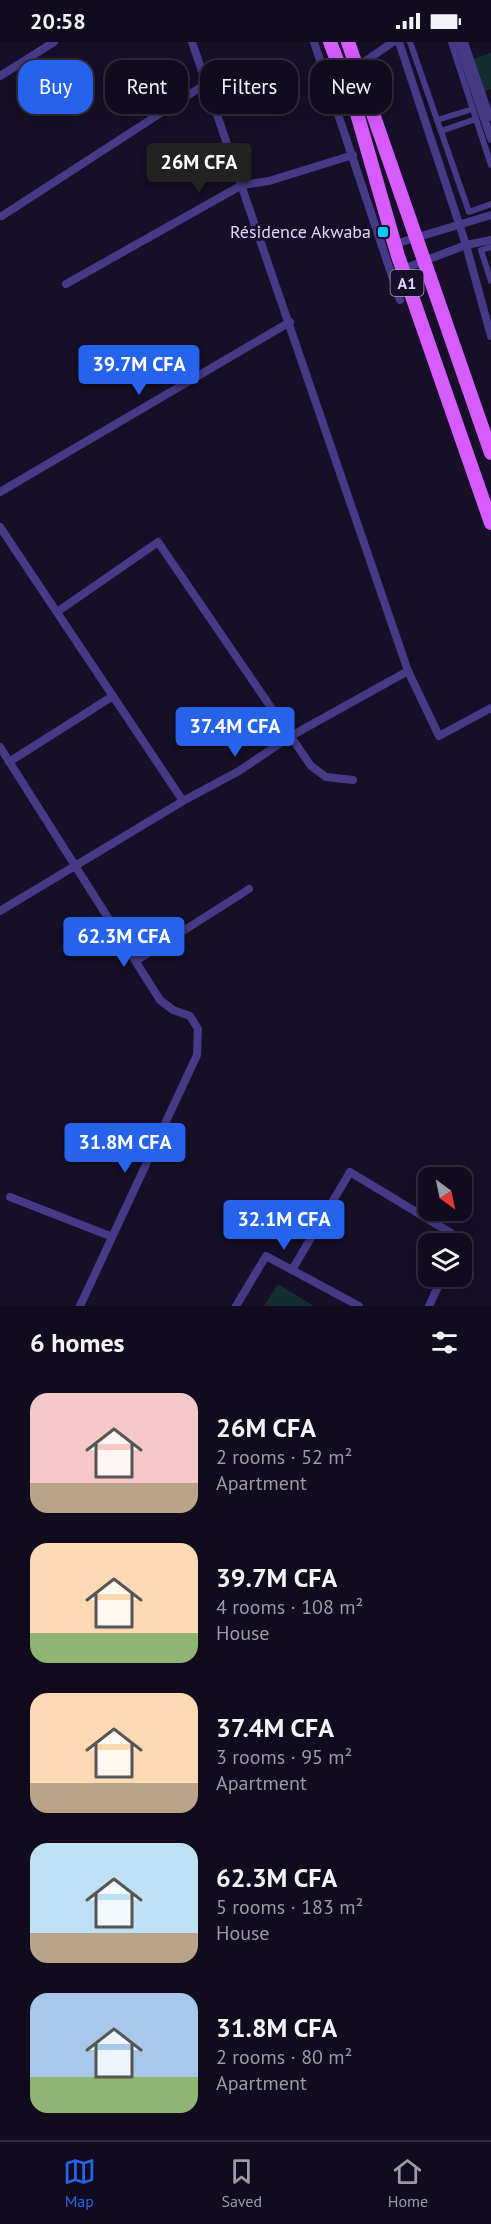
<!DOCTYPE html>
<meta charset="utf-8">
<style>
body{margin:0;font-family:"PT Sans",sans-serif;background:#1e192a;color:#f1f3f6;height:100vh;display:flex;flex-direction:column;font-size:22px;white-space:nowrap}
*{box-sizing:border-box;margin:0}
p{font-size:20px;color:#9c9ba4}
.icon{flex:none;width:33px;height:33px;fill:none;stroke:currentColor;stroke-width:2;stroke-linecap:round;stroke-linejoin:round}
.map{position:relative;height:1264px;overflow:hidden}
.sheet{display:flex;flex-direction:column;background:#100b1d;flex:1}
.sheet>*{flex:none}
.guide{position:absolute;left:18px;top:18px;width:456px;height:54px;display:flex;gap:12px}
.needle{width:39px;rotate:147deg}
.fabs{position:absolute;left:418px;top:1125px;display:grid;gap:12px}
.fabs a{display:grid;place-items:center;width:54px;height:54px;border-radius:12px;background:#100b1d;box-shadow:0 3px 15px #0003,0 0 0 2px #302b3b;font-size:30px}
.price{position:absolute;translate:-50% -51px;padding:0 14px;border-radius:6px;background:#2563eb;color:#fff;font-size:20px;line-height:39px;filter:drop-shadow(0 2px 3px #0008)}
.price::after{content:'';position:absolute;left:50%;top:36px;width:18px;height:14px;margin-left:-9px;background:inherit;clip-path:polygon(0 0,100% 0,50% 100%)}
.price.active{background:#222;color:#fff}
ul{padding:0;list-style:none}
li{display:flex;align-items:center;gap:18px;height:150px;padding:0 30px}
li span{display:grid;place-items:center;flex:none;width:168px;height:120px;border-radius:18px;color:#555}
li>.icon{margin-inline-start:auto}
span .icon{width:72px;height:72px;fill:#fffc;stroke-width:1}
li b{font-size:26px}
h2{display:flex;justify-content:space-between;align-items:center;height:72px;padding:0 30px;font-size:26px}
.chip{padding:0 21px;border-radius:18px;background:#100b1d;box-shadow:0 3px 15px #0003,0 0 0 2px #302b3b;font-size:21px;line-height:54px}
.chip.active{background:#2563eb;color:#fff}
.status{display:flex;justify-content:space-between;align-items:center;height:42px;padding:0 30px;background:#100b1d;direction:ltr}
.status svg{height:16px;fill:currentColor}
.menu{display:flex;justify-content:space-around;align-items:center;height:84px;border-top:2px solid #302b3b;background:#100b1d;font-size:16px;color:#9c9ba4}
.menu a{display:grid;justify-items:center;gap:3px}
.menu .active{color:#2563eb}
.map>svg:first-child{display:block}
.grass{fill:#122e31}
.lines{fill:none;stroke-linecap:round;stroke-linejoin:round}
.pedestrian{stroke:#463a87;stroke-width:6}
.minor{stroke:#463a87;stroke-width:8}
.primary{stroke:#d75cff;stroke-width:14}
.poi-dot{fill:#01c6ff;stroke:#160f27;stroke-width:2}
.labels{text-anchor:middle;stroke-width:6;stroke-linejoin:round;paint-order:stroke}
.shield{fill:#160f27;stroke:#a39abe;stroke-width:1.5}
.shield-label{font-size:16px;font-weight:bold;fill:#dfd5ff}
.poi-label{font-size:18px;fill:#dfd5ff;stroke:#160f27;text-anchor:end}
</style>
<div class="status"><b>20:58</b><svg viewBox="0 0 49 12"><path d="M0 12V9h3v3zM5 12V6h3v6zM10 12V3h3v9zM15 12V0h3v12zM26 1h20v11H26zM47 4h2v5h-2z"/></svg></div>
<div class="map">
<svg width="491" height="1264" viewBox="0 0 491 1264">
<rect width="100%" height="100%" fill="#160f27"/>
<g class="grass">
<path d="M491 11V47L484 50 472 17Z"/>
<path d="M278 1242 314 1264H264Z"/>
</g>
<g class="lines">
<g class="pedestrian">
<path d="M410 0 469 170 491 162"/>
<path d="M451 0 491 123"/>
<path d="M465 0 491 76"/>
<path d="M437 78 473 67"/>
<path d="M441 89 476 77"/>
<path d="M491 205 481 208 491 239"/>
</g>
<g class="minor">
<path d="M192 0 408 629 439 694 491 666"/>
<path d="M314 0 400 258"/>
<path d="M399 0 466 203 491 294"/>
<path d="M458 0 491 97"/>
<path d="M357 25 393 0"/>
<path d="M0 34 54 0"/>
<path d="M2 174 207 41"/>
<path d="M395 202 491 173"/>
<path d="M403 227 466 203 491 198"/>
<path d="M66 242 242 143 269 139 353 113"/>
<path d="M0 450 290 280"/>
<path d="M0 485 183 759"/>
<path d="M57 570 158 500 311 724 326 735 353 738"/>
<path d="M0 705 160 958 173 968 190 974 198 987 197 1013 80 1264"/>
<path d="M9 720 113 654"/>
<path d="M0 869 183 759 239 729 291 694 408 629"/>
<path d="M136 919 249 847"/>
<path d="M10 1155 110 1194"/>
<path d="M292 1228 350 1130 451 1191 456 1202"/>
<path d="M236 1264 266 1214 359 1264"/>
<path d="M429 1264 443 1234"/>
</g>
<g class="primary">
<path d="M330 0 356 68 398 214 491 481"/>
<path d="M348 0 491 411"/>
</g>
</g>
<rect class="poi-dot" x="377" y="184" width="12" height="12" rx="3"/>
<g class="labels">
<rect class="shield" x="390.5" y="228" width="33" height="26" rx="4.5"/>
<g class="shield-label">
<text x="407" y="247">A1</text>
</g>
<g class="poi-label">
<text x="371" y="196">Résidence Akwaba</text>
</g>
</g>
</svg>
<div class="fabs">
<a><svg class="needle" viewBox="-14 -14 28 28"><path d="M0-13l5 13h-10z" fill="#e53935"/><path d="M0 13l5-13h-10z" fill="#9c9ba4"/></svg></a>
<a><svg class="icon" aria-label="layers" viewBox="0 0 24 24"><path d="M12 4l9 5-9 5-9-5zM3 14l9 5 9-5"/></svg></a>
</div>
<b class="price active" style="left:199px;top:152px">26M CFA</b>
<b class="price" style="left:139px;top:354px">39.7M CFA</b>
<b class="price" style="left:235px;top:716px">37.4M CFA</b>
<b class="price" style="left:124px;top:926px">62.3M CFA</b>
<b class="price" style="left:125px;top:1132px">31.8M CFA</b>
<b class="price" style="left:284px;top:1209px">32.1M CFA</b>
<div class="guide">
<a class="chip active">Buy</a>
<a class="chip">Rent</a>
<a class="chip">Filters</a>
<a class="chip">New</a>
</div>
</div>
<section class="sheet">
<h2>6 homes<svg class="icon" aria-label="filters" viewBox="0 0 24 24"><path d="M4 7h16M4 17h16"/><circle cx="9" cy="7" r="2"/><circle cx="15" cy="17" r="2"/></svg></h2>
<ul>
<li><span style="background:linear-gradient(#f6c9c9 75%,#b9a48a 0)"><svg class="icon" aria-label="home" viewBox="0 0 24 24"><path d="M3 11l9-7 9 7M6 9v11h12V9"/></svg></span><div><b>26M CFA</b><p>2 rooms · 52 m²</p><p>Apartment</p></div></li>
<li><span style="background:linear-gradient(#ffd9b3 75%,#8fb573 0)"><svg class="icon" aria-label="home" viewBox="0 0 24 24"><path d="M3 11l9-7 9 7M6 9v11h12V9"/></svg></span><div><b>39.7M CFA</b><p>4 rooms · 108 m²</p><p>House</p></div></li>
<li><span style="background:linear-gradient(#ffd9b3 75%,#b9a48a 0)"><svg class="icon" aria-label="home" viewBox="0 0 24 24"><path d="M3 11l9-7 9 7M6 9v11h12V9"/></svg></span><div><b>37.4M CFA</b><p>3 rooms · 95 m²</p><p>Apartment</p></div></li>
<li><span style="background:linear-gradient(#bfe0f5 75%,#b9a48a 0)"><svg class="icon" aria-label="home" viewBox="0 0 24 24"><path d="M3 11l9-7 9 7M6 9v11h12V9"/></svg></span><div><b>62.3M CFA</b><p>5 rooms · 183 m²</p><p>House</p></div></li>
<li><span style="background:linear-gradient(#a9c7e8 70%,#8fb573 0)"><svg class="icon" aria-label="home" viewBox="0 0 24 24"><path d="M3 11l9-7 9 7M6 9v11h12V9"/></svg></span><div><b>31.8M CFA</b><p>2 rooms · 80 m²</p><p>Apartment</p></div></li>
</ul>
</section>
<nav class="menu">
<a class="active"><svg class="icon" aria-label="map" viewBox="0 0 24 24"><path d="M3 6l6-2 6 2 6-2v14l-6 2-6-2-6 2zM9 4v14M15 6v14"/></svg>Map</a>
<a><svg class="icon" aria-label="saved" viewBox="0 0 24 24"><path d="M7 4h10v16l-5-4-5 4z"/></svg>Saved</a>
<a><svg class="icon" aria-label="home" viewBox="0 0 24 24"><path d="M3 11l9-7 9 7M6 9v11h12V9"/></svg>Home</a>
</nav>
